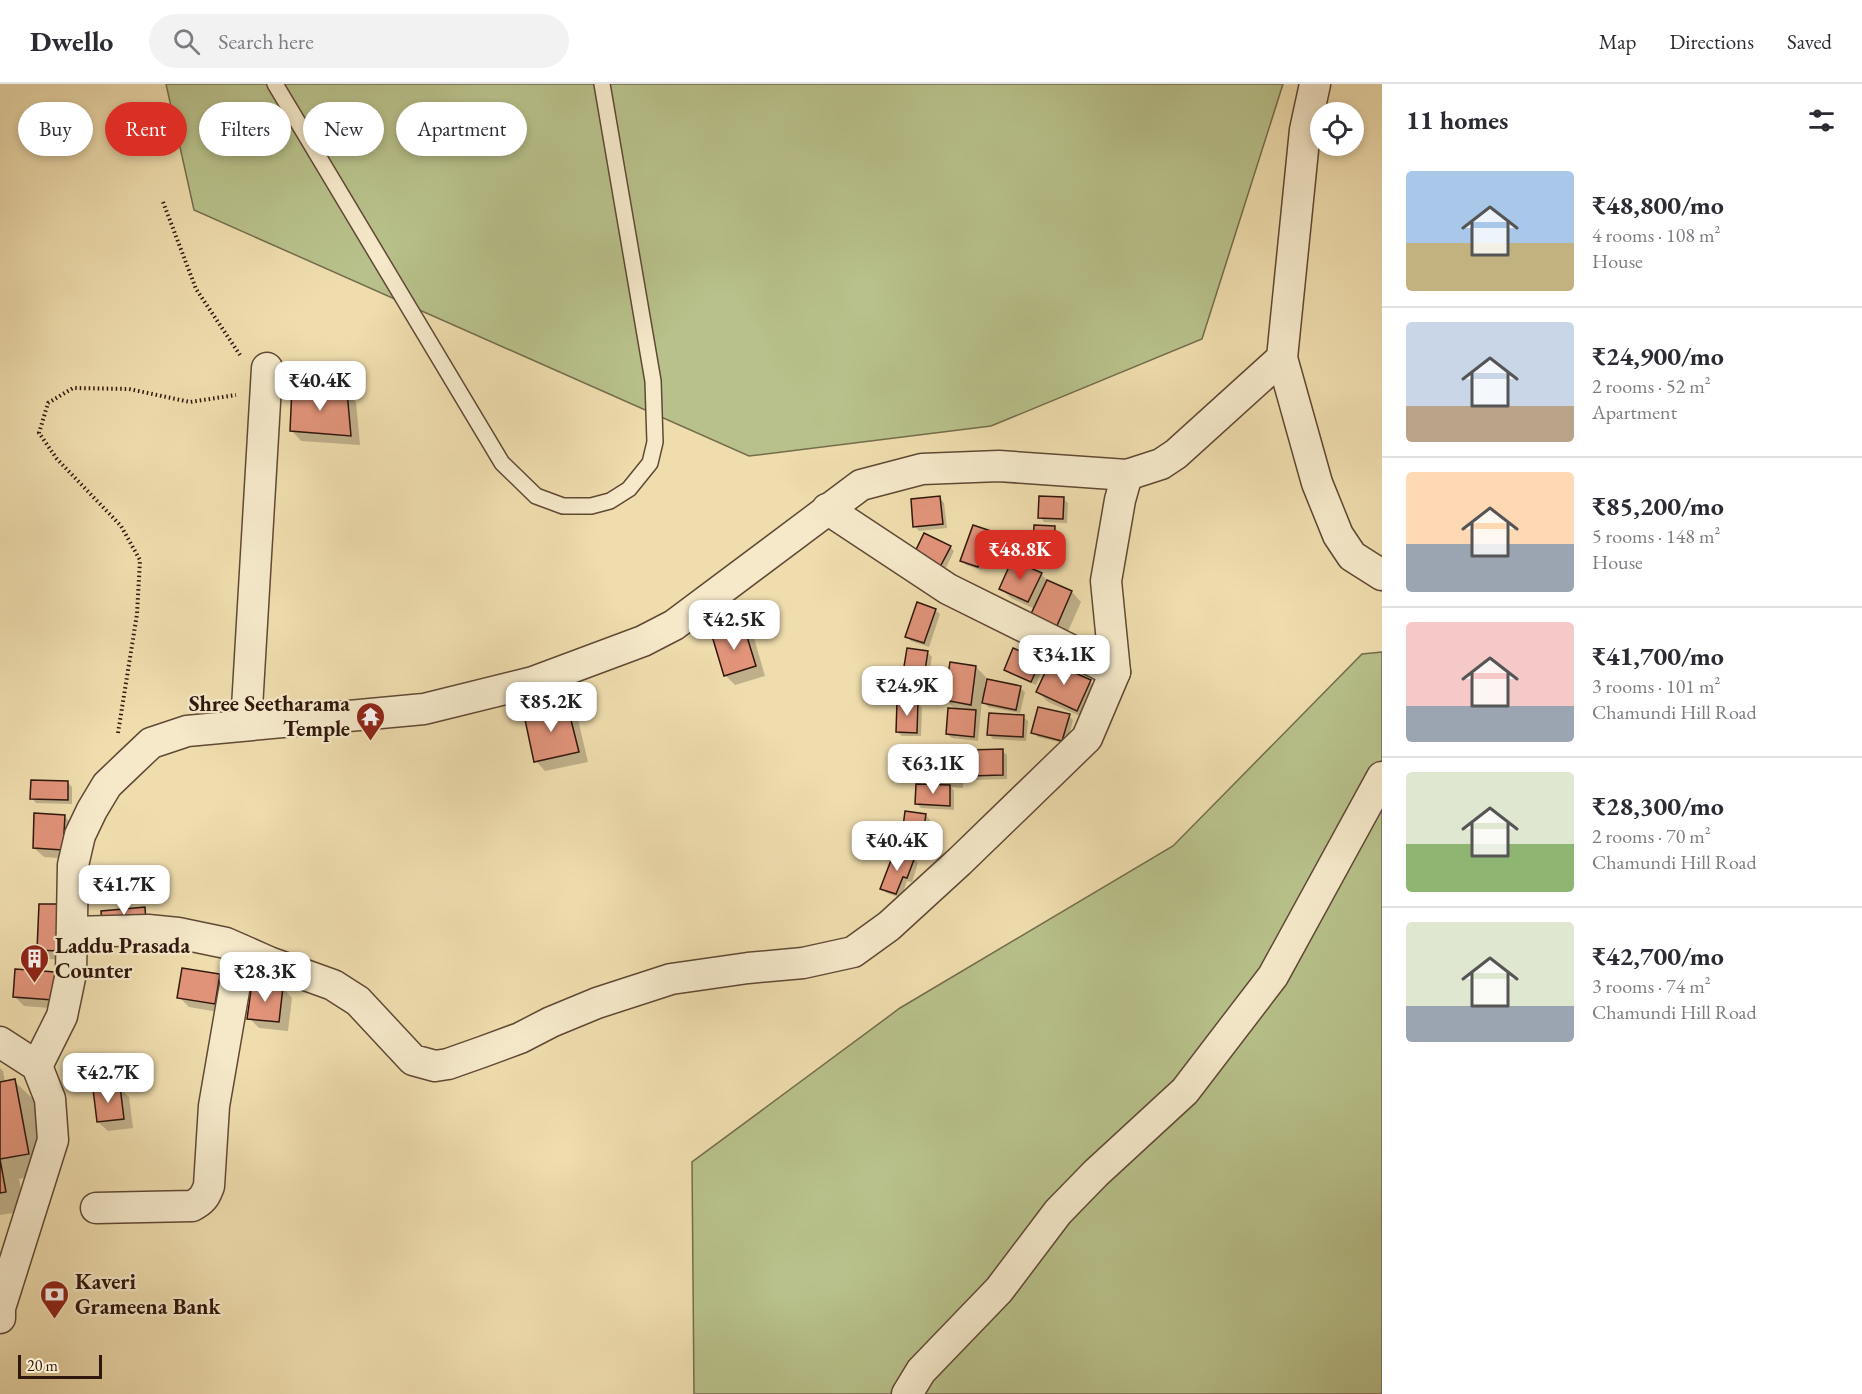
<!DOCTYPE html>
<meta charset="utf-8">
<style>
body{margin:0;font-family:"EB Garamond",serif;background:#f2f2f3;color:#2b2b33;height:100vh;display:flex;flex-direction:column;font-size:22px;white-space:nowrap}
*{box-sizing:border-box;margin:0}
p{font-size:20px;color:#7c7c81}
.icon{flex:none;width:33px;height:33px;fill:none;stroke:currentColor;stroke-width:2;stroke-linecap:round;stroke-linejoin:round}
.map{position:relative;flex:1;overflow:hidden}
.side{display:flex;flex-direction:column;background:#fff;width:480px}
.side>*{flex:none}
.guide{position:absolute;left:18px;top:18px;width:570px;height:54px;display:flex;gap:12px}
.controls{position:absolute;left:1310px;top:18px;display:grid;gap:12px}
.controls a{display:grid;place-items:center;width:54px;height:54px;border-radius:50%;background:#fff;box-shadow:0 3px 9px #0003;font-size:30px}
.scale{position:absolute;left:18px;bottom:15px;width:84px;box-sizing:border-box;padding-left:6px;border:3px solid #30170d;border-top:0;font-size:16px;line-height:21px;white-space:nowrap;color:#30170d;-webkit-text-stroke:4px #f5e9ca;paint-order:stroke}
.price{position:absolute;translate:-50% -51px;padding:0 14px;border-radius:12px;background:#fff;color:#222;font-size:20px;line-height:39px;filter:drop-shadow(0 2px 3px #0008)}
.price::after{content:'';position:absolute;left:50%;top:36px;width:18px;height:14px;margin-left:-9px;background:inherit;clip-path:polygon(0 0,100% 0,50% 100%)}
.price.active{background:#d93025;color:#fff}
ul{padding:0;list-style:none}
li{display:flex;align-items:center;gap:18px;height:150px;padding:0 24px}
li+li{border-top:2px solid #e1e1e2}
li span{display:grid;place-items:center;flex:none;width:168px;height:120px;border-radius:6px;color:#555}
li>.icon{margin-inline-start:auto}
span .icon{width:72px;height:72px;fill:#fffc;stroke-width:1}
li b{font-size:26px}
h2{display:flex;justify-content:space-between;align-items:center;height:72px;padding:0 24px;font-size:26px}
.chip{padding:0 21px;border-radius:27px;background:#fff;box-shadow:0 3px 9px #0003;font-size:21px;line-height:54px}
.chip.active{background:#d93025;color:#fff}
header{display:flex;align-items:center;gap:36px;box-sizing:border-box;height:84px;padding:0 30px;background:#fff;border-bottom:2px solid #e1e1e2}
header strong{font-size:28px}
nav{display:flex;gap:33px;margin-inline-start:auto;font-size:21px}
.search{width:420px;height:54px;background:#f2f2f3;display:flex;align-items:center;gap:15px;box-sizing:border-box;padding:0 21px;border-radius:33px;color:#7c7c81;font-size:22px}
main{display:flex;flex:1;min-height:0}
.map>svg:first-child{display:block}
.green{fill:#b8c18b;stroke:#746c4c;stroke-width:1.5}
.shadow{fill:#0003}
.building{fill:#e2947b;stroke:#30170d;stroke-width:1.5}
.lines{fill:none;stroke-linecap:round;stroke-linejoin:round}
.service-casing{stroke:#604835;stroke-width:18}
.minor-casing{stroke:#604835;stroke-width:33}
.path{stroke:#30170d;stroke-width:4;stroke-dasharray:1.5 3;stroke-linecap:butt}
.service{stroke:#f5e9ca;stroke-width:15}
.minor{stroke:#f5e9ca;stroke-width:30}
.labels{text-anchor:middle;stroke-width:4.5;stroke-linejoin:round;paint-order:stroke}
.poi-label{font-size:22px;font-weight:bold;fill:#30170d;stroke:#f5e9ca;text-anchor:start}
</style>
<header>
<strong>Dwello</strong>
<div class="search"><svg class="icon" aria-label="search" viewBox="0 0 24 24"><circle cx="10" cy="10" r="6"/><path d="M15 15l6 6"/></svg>Search here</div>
<nav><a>Map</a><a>Directions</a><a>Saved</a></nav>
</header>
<main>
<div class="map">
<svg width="1382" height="1310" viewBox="0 0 1382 1310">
<rect width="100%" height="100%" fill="#efddae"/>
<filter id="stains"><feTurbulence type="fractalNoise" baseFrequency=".00333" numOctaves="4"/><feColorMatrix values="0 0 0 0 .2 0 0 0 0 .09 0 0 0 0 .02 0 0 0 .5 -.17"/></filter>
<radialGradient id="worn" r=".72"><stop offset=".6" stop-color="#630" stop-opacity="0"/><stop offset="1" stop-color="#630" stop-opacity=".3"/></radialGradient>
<g class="green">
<path d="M166 0H1283L1202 255 991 342 749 372 194 126Z"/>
<path d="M1382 568V1310H694L692 1078 900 924 1173 762 1362 570Z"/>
</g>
<g class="shadow">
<path d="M346 308 356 318 360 361 301 357 292 347Z"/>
<path d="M940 414 944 419 947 444 919 447 915 442Z"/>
<path d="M1063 415 1068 419 1067 439 1044 438 1040 433Z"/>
<path d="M1054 444 1059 448 1058 468H1039L1035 463Z"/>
<path d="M990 449 994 453 982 486 966 481 962 476Z"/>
<path d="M950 463 954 467 945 486 920 474Z"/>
<path d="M1041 490 1049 498 1072 508 1081 518 1066 552 1035 525 1011 514 1001 505Z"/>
<path d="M935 526 940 530 929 563 911 557 907 552Z"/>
<path d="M744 544 754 554 765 592 735 601 725 591Z"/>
<path d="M927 568 932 573 927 602 908 599 903 595Z"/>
<path d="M1040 577 1044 581 1036 601 1010 590 1006 586Z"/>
<path d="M1051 580 1090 598 1100 607 1087 635 1048 618 1038 608Z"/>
<path d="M976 583 986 593 984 604H1020L1025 608 1020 629 988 623 982 616 978 657 952 654 947 650 956 626 946 616Z"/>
<path d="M917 619 922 624 921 652H902L897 648Z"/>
<path d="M567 621 577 631 588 678 545 687 536 677Z"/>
<path d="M1069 632 1073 636 1067 660 1038 653 1033 648Z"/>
<path d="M1023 633 1028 637 1026 657 993 655 989 650Z"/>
<path d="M1002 667 1007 671V695L976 696 971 691Z"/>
<path d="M953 669 963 679V704L951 703 954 707V726L921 724 917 720 930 702 921 693Z"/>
<path d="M67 698 72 703V720L36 719 32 714Z"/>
<path d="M925 731 930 736 925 766 907 763 902 758Z"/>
<path d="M64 732 74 742 72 775 44 773 34 764Z"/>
<path d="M914 774 918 779 912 798 907 797 901 814 887 809 882 805Z"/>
<path d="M40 821 67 876 48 875 38 865Z"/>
<path d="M54 889 64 899 62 925 24 922 14 912Z"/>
<path d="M219 892 229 901 224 929 189 923 179 913Z"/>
<path d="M283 904 292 914 288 947 259 944 249 934Z"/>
<path d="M0 984 3 987 5 998 14 997 34 1016 48 1089 19 1095 25 1127 0 1131Z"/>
<path d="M119 1003 129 1013 133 1044 108 1047 98 1038Z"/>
</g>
<g class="building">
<path d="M292 303 347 307 351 352 290 347Z"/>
<path d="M940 412 943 440 913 443 911 415Z"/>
<path d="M1039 412 1064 413 1063 435 1038 434Z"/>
<path d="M973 441 991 447 978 483 960 477Z"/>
<path d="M1034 441 1055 442 1054 465 1033 464Z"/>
<path d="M924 449 951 462 940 483 914 470Z"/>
<path d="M1012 476 1042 489 1028 518 999 505Z"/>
<path d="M1047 496 1072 507 1056 544 1030 532Z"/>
<path d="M917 518 936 525 924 559 905 553Z"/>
<path d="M744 543 756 582 724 592 712 552Z"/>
<path d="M907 564 928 567 923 599 902 595Z"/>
<path d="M1013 564 1041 576 1031 598 1004 586Z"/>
<path d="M950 578 976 582 971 621 944 616Z"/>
<path d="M1050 578 1091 596 1077 627 1036 608Z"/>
<path d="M987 595 1021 602 1016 626 982 619Z"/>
<path d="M897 617 918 618 917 649 896 648Z"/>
<path d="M567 620 579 668 534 678 524 631Z"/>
<path d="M1038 623 1070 630 1062 657 1031 649Z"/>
<path d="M948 624 976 626 974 653 946 650Z"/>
<path d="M989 629 1024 631 1023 653 987 651Z"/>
<path d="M1003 665V691L970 692 969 666Z"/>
<path d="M920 667 954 668V694H920Z"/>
<path d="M31 696 68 697V716L30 715Z"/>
<path d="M916 700 950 701V722L915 720Z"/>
<path d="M905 727 926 730 921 762 901 759Z"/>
<path d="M34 729 65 731 63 766 33 764Z"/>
<path d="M895 766 915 773 907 794 903 793 896 810 880 805Z"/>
<path d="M39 820H59L58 867 37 866Z"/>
<path d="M145 823 146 838 102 842 101 827Z"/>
<path d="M182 884 220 890 215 920 177 914Z"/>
<path d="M15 885 55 888 53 916 13 913Z"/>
<path d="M252 899 283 903 279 938 247 935Z"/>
<path d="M15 995 29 1070 0 1075 6 1108 0 1109V998Z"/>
<path d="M120 1002 124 1035 97 1038 93 1005Z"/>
</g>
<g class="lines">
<defs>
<path id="service" d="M275 0 502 379 536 412 563 422H591L610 417 629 405 650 379 655 358 653 297 602 0"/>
<g id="minor">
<path d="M1282 274 1317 399 1338 451 1352 472 1382 491"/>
<path d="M827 425 948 505 1115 588"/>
<path d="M246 641 267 284"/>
<path d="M73 848 148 846 178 849 226 859 269 878 333 901 358 917 413 976 435 982 448 980 482 968 520 954 551 938 597 919 671 895 748 884 803 879 853 868 889 842 960 777 1087 654 1115 588 1106 497 1120 416 1127 391"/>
<path d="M0 958 37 982 50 1015 53 1056 0 1224V1234"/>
<path d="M37 982 62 932 71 889 73 781 80 751 92 726 107 701 131 678 151 659 187 647 424 625 533 598 643 557 674 541 861 401 922 385 999 382 1127 391 1161 380 1176 370 1282 274 1305 46 1315 0"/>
<path d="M96 1124 192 1122C202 1117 205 1113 209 1102L214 1022 241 866"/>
<path d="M907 1310 921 1287 999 1206 1058 1128 1096 1089 1185 1007 1273 892 1382 693"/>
</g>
</defs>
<use href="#service" class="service-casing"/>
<use href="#minor" class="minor-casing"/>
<g class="path">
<path d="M163 118 196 205 240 271"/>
<path d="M118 649 137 530 140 476 121 442 57 375 39 349 48 319 73 304 129 305 190 318 236 311"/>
</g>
<use href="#service" class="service"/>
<use href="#minor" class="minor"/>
</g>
<defs>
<symbol id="temple-pin" viewBox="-11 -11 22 30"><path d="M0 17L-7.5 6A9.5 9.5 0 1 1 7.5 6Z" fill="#8f2418" stroke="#f5e9ca"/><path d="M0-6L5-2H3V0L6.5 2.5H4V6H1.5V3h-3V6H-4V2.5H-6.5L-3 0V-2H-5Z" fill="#fff"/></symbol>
<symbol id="building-pin" viewBox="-11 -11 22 30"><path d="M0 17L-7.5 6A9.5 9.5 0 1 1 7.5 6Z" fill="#8f2418" stroke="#f5e9ca"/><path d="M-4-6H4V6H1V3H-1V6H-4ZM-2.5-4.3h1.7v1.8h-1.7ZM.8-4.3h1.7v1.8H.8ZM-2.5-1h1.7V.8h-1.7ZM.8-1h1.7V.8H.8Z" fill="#fff"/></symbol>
<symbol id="bank-pin" viewBox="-11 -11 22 30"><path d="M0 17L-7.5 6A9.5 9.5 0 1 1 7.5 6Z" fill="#8f2418" stroke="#f5e9ca"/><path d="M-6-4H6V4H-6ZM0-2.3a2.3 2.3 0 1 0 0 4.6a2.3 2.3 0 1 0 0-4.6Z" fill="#fff"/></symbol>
</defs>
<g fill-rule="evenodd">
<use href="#temple-pin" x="354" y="616" width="33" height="45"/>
<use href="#building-pin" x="18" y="858" width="33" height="45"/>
<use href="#bank-pin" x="38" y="1194" width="33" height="45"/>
</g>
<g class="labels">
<g class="poi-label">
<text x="350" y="627" text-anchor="end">Shree Seetharama<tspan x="350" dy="25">Temple</tspan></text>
<text x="55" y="869">Laddu Prasada<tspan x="55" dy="25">Counter</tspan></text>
<text x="75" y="1205">Kaveri<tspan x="75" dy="25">Grameena Bank</tspan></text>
</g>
</g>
<rect width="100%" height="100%" filter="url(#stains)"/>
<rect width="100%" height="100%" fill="url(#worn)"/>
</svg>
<div class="controls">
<a><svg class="icon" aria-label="locate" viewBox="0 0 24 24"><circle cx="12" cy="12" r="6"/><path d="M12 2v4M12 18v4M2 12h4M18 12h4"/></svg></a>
</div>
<div class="scale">20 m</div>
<b class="price" style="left:320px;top:328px">₹40.4K</b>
<b class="price active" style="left:1020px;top:497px">₹48.8K</b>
<b class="price" style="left:734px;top:567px">₹42.5K</b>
<b class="price" style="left:1064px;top:602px">₹34.1K</b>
<b class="price" style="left:907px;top:633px">₹24.9K</b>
<b class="price" style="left:551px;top:649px">₹85.2K</b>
<b class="price" style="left:933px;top:711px">₹63.1K</b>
<b class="price" style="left:897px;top:788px">₹40.4K</b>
<b class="price" style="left:124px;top:832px">₹41.7K</b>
<b class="price" style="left:265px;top:919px">₹28.3K</b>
<b class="price" style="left:108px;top:1020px">₹42.7K</b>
<div class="guide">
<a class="chip">Buy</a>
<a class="chip active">Rent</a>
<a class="chip">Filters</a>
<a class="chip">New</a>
<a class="chip">Apartment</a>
</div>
</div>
<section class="side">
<h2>11 homes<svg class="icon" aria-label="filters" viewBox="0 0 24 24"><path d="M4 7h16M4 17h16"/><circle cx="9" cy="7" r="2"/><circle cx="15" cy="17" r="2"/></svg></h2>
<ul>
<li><span style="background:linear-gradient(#a9c7e8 60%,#c2b280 0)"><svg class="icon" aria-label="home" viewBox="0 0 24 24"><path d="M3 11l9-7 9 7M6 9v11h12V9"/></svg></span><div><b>₹48,800/mo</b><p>4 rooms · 108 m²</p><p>House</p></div></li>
<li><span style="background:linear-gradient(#c9d6e8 70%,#b9a48a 0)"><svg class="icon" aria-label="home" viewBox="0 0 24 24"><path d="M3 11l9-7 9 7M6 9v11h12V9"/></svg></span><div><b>₹24,900/mo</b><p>2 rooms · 52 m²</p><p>Apartment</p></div></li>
<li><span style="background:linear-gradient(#ffd9b3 60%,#9aa5b1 0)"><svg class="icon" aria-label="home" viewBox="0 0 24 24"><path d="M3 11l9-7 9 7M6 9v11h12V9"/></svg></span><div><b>₹85,200/mo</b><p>5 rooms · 148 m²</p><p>House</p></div></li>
<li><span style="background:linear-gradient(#f6c9c9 70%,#9aa5b1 0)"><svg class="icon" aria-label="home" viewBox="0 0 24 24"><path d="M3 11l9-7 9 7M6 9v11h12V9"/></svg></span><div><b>₹41,700/mo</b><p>3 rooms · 101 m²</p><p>Chamundi Hill Road</p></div></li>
<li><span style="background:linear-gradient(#dfe7d0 60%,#8fb573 0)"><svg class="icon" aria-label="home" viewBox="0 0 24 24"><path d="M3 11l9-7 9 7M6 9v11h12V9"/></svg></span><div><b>₹28,300/mo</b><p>2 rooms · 70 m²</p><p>Chamundi Hill Road</p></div></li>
<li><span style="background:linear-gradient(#dfe7d0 70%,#9aa5b1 0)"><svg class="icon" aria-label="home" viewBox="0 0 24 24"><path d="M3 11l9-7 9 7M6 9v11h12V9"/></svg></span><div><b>₹42,700/mo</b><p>3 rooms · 74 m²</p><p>Chamundi Hill Road</p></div></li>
</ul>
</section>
</main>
